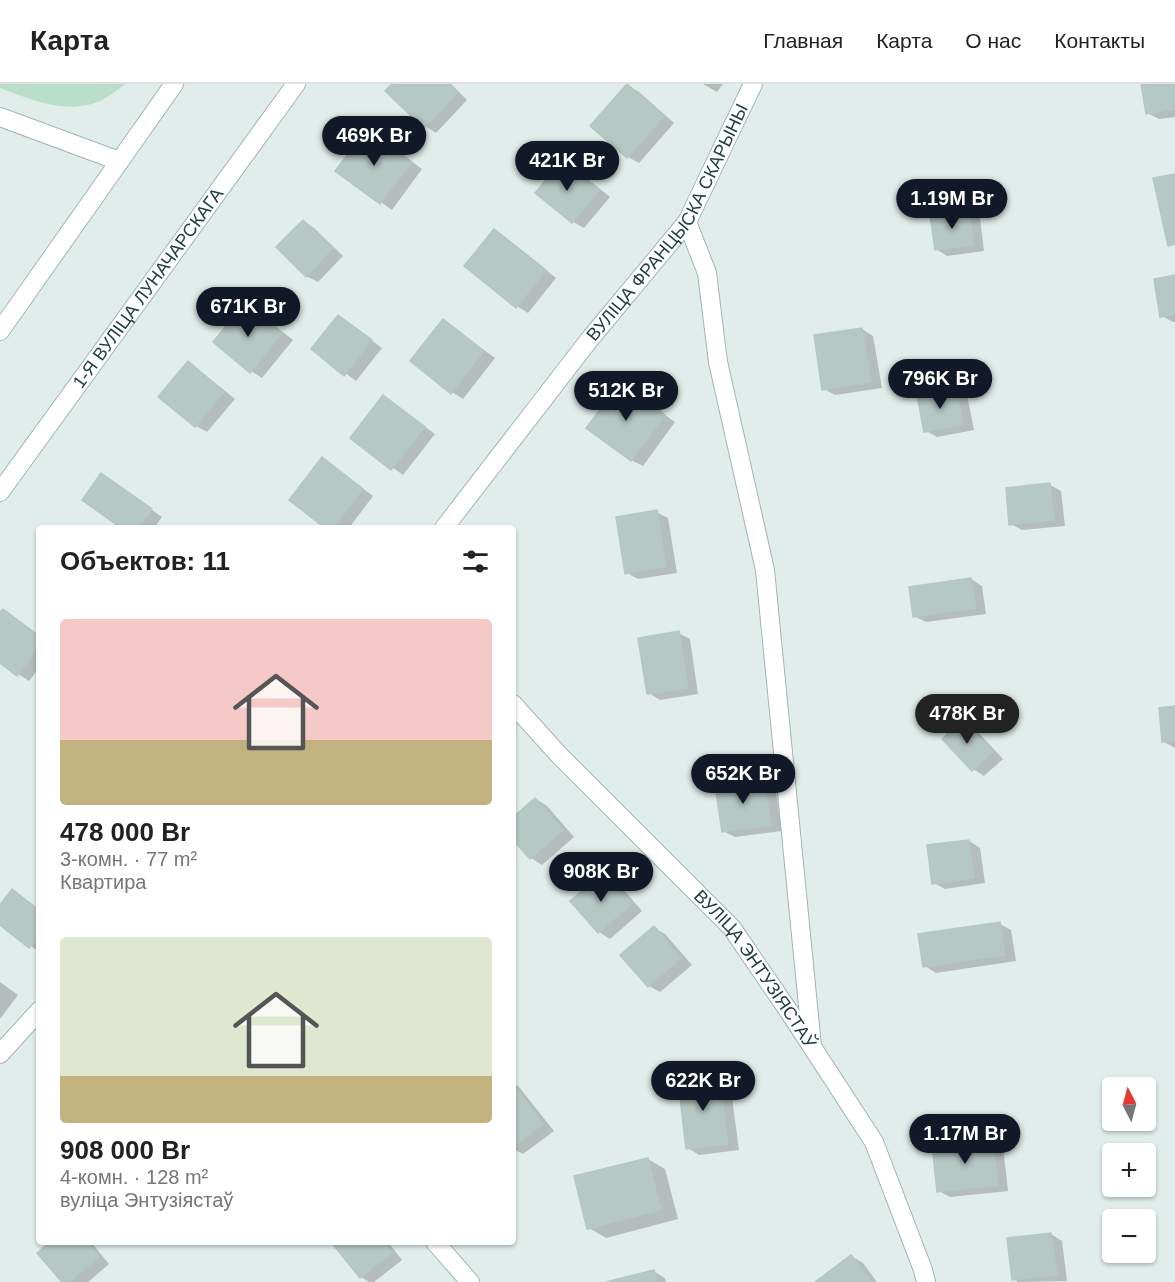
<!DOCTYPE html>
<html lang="ru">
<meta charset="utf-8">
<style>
body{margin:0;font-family:Helvetica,sans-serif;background:#f2f2f2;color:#222;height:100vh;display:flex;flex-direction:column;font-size:22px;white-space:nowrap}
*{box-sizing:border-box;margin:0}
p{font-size:20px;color:#767676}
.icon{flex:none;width:33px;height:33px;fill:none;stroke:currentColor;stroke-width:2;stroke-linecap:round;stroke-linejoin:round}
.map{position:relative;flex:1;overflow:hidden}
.details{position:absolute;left:36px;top:441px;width:480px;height:720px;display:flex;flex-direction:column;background:#fff;border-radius:6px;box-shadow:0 2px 4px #0004}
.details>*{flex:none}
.needle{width:39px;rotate:354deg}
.fabs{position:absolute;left:1102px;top:993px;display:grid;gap:12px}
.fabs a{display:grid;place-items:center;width:54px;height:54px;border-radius:6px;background:#fff;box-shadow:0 2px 4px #0004;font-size:30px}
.price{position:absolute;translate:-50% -51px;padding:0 14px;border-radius:21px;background:#111827;color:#fff;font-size:20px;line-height:39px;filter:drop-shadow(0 2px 3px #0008)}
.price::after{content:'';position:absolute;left:50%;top:36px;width:18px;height:14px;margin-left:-9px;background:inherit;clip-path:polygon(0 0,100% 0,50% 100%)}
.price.on{background:#222;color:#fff}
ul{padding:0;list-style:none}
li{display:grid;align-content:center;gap:12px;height:318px;padding:0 24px}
li span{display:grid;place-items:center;height:186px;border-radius:6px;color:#555}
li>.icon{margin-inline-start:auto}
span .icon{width:108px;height:108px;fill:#fffc;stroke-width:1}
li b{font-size:26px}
h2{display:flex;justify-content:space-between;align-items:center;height:72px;padding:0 24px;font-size:26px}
header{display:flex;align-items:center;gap:36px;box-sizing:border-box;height:84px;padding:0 30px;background:#fff;border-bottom:2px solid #e0e0e0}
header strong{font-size:28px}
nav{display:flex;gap:33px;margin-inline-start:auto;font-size:21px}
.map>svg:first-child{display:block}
.green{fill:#b9dfcb}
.shadow{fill:#0003}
.building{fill:#b6c8c4;stroke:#b3c7c3;stroke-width:1.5}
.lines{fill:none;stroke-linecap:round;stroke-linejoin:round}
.minor-casing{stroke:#a3b5b3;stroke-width:20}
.tertiary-casing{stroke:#a3b5b3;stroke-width:20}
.minor{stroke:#fff;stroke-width:18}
.tertiary{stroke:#fff;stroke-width:18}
.labels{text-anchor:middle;stroke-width:4.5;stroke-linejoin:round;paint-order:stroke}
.street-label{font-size:18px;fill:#203f3d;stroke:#f2f9f7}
</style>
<header>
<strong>Карта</strong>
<nav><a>Главная</a><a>Карта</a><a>О нас</a><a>Контакты</a></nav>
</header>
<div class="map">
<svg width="1175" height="1198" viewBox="0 0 1175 1198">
<rect width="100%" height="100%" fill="#e1edea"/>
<path class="green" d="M0 0H126C118 5 110 12 102 16 68 32 32 16 0 4Z"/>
<g class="shadow">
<path d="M394 0H451L467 16 436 49 425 42Z"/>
<path d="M703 0H723L717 8Z"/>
<path d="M1142 0H1175V33L1159 35 1147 29Z"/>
<path d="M628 2 639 8 674 39 639 79 628 73Z"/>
<path d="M378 53 422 85 392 126 337 87Z"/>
<path d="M563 78 574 84 610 113 584 144 573 138Z"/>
<path d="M969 127 980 134 984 167 947 172 936 165Z"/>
<path d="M303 137 314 144 343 172 318 198 306 192Z"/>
<path d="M494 146 505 153 556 194 528 229 517 222Z"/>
<path d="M1175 192V238H1173L1162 232Z"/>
<path d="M245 221 256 227 293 256 262 294 251 287Z"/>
<path d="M338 232 382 264 356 297 313 265Z"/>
<path d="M443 237 495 274 463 315 452 308Z"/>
<path d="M862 245 873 252 882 304 835 311 824 305Z"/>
<path d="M188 279 199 286 235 315 207 348 196 342Z"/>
<path d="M621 300 675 338 643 382 631 376Z"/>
<path d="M955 304 967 311 974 346 937 353 926 347Z"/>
<path d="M384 313 435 350 403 391 352 354Z"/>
<path d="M322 375 373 412 349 444H327Z"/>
<path d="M112 398 162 433 154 444H124Z"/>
<path d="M1050 401 1061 407 1065 442 1022 446 1011 440Z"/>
<path d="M656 428 668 434 677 489 638 495 627 489Z"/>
<path d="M971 495 982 502 986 530 926 538 914 532Z"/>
<path d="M3 527 39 551V584L29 597 0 578V531Z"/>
<path d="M678 549 690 555 698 610 660 616 649 609Z"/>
<path d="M1175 624V664L1164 658Z"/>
<path d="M963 637 974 644 1003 675 984 692 973 685Z"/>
<path d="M764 695 775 702 782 747 735 753 723 747Z"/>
<path d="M536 715 547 722 574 753 542 781 531 774 513 753V735Z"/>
<path d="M969 757 980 764 985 799 945 805 934 799Z"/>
<path d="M604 790 616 797 642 827 610 855 599 848 572 817Z"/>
<path d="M13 807 39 826V868L0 839V823Z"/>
<path d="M1000 840 1011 846 1016 877 936 889 925 882Z"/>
<path d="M654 844 665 850 692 881 660 908 649 902Z"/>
<path d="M0 898 18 911 0 935Z"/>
<path d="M719 993 730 999 739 1066 699 1071 688 1064Z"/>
<path d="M513 999 519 1003 554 1047 523 1070 513 1065Z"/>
<path d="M992 1055 1003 1062 1008 1107 950 1113 939 1107Z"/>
<path d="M648 1075 665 1085 678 1135 606 1154 589 1144Z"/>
<path d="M1051 1150 1062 1157 1067 1197 1018 1198 1014 1195 1009 1155Z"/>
<path d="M52 1158H91L109 1180 88 1198H64Z"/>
<path d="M333 1158H388L402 1176 374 1198H369L361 1193Z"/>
<path d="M851 1172 863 1179 877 1198H817Z"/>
<path d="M653 1187 665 1194 666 1198H612Z"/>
</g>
<g class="building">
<path d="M392 0H448L457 9 424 44 385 7Z"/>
<path d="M627 0 664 32 627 74 590 42Z"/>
<path d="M1141 0H1175V25L1146 30Z"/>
<path d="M367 45 412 78 380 120 335 87Z"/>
<path d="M562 76 599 106 572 139 535 109Z"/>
<path d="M1175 90V160L1168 162 1153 94Z"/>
<path d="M969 126 974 161 935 166 930 131Z"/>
<path d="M303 136 333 164 306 193 276 163Z"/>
<path d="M494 145 546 186 516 224 464 182Z"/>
<path d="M1175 191V230L1160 233 1154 195Z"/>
<path d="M245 219 282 249 250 289 213 258Z"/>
<path d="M338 231 372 256 344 292 311 265Z"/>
<path d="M443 235 484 267 451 310 410 277Z"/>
<path d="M862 244 871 298 822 306 814 251Z"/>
<path d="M188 277 224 308 195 343 158 313Z"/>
<path d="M621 298 665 331 631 377 586 344Z"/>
<path d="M956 303 963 340 924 348 917 311Z"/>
<path d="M383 311 425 343 391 386 350 354Z"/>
<path d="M322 373 363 405 333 444H325L289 416Z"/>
<path d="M101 389 152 425 138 444H121L82 416Z"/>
<path d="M1050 399 1054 436 1009 441 1006 404Z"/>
<path d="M657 426 666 483 625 490 616 433Z"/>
<path d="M971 494 976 524 913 533 909 503Z"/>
<path d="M3 525 39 552V563L17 592 0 579V528Z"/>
<path d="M679 547 688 604 647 610 638 554Z"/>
<path d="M1175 622V657L1162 658 1159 624Z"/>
<path d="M963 635 993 668 972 687 942 655Z"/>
<path d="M764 694 771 741 722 748 715 701Z"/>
<path d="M535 714 563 746 530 775 513 756V733Z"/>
<path d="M969 756 974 794 932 800 927 761Z"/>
<path d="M604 788 632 820 598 849 570 817Z"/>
<path d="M12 805 39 826V852L29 864 0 841V821Z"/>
<path d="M1000 838 1005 871 923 883 918 850Z"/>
<path d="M654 842 681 874 648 903 620 871Z"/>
<path d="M719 991 728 1060 686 1065 678 996Z"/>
<path d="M513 1001 543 1040 513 1063Z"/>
<path d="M992 1054 998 1101 937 1108 932 1060Z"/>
<path d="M648 1074 661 1126 587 1145 574 1092Z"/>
<path d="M1051 1149 1057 1191 1012 1196 1007 1154Z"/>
<path d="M50 1158H86L99 1173 69 1198H62L37 1169Z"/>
<path d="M331 1158H383L392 1169 360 1194Z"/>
<path d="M851 1171 872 1198H815Z"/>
<path d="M654 1186 657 1198H606Z"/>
</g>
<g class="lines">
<defs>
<g id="minor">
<path d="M0 33 119 77"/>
<path d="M687 138 707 189 718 278 765 486 812 962"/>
<path id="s1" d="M0 408 296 0"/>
<path id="s2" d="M444 444 589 256 687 138 753 0"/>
<path id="s3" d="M513 620 559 671 732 844 792 932 874 1058 923 1186 926 1198"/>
<path d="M0 970 39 927"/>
<path d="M435 1158 470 1198"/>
</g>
<path id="tertiary" d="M0 247 174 0"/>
</defs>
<use href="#minor" class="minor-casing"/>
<use href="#tertiary" class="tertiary-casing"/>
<use href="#minor" class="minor"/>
<use href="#tertiary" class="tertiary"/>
</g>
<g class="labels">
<g class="street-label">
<text dy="6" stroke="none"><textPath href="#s2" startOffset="380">ВУЛІЦА ФРАНЦЫСКА СКАРЫНЫ</textPath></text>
<text dy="6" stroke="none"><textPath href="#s1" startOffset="252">1-Я ВУЛІЦА ЛУНАЧАРСКАГА</textPath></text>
<text dy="6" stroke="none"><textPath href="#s3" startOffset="360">ВУЛІЦА ЭНТУЗІЯСТАЎ</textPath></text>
</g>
</g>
</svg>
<div class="fabs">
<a><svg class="needle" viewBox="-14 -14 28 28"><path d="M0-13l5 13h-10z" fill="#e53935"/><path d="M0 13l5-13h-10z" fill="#767676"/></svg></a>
<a>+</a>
<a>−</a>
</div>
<b class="price" style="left:374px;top:83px">469K Br</b>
<b class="price" style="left:567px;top:108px">421K Br</b>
<b class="price" style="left:952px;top:146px">1.19M Br</b>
<b class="price" style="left:248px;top:254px">671K Br</b>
<b class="price" style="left:940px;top:326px">796K Br</b>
<b class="price" style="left:626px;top:338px">512K Br</b>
<b class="price on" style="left:967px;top:661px">478K Br</b>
<b class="price" style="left:743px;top:721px">652K Br</b>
<b class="price" style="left:601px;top:819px">908K Br</b>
<b class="price" style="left:703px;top:1028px">622K Br</b>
<b class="price" style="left:965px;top:1081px">1.17M Br</b>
<section class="details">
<h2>Объектов: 11<svg class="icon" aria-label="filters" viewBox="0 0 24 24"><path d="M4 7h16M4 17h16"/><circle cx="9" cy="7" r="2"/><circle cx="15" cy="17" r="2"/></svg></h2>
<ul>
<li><span style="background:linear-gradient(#f6c9c9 65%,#c2b280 0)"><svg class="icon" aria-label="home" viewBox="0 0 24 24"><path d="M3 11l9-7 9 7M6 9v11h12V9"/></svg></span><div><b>478 000 Br</b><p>3-комн. · 77 m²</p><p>Квартира</p></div></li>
<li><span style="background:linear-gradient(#dfe7d0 75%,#c2b280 0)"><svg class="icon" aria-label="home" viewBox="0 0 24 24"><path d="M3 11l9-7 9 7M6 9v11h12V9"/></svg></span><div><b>908 000 Br</b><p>4-комн. · 128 m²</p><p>вуліца Энтузіястаў</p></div></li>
</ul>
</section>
</div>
